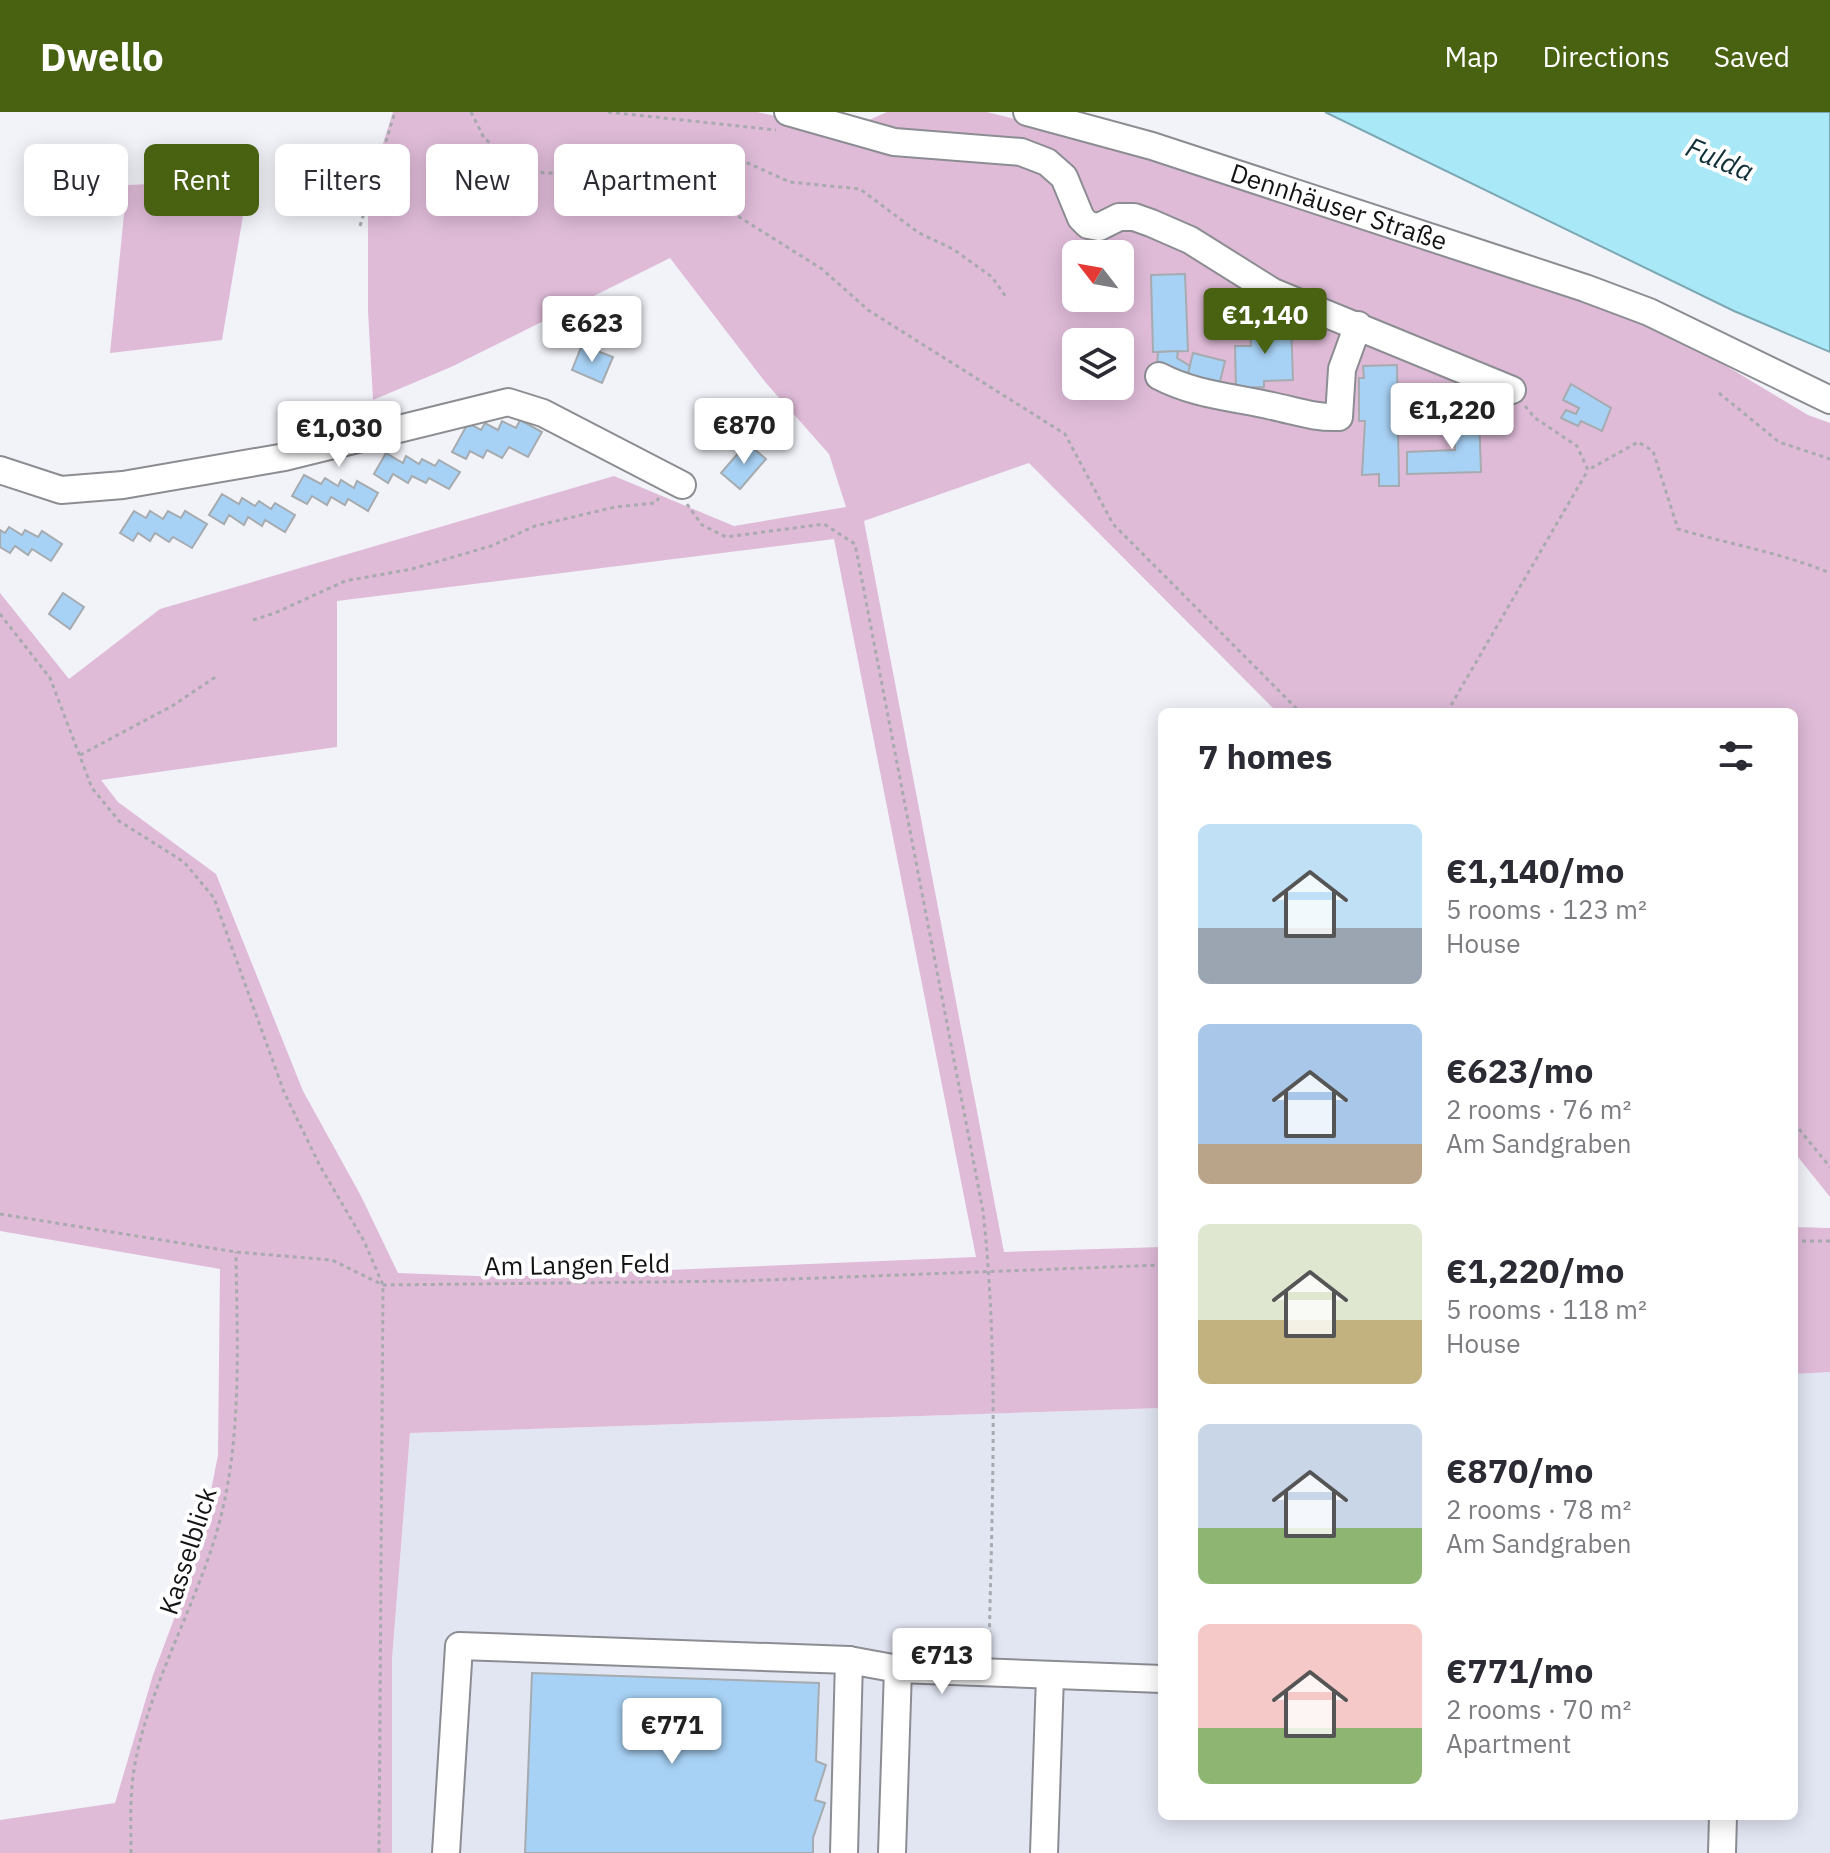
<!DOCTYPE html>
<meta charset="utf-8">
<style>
body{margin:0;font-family:"IBM Plex Sans",sans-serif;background:#f7f7f7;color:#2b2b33;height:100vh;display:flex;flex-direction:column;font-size:30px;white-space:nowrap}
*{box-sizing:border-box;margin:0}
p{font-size:26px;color:#7c7c81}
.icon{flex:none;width:44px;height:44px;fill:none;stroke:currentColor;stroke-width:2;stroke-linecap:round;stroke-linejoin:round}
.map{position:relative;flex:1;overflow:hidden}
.drawer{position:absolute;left:1158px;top:596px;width:640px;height:1112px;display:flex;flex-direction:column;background:#fff;border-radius:12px;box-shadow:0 4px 20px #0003}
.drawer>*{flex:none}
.hud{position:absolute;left:24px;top:32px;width:760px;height:72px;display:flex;gap:16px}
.needle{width:52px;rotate:301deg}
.buttons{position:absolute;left:1062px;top:128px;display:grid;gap:16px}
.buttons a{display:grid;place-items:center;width:72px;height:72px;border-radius:12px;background:#fff;box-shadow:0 4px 20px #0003;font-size:40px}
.price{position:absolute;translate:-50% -68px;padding:0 18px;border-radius:8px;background:#fff;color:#222;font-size:26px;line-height:52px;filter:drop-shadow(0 2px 4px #0008)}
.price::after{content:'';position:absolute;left:50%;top:48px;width:24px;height:18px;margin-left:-12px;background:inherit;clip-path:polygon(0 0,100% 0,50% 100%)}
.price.active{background:#496211;color:#fff}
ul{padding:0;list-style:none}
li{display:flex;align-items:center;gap:24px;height:200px;padding:0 40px}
li span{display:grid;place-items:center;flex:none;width:224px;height:160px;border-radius:12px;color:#555}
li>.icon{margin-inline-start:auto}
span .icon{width:96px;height:96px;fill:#fffc;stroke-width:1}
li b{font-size:34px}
h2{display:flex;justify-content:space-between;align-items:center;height:96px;padding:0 40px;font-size:34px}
.tag{padding:0 28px;border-radius:12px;background:#fff;box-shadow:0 4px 20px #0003;font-size:28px;line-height:72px}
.tag.active{background:#496211;color:#fff}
header{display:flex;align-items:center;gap:48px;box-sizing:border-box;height:112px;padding:0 40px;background:#496211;color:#fff}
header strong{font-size:38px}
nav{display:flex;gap:44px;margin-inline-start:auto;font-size:28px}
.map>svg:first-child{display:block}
.built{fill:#e2e6f3}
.green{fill:#dfbbd8;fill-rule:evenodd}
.water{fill:#a9e8f7;stroke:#7ca8b4;stroke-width:2}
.building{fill:#a8d2f5;stroke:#a6abaf;stroke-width:2}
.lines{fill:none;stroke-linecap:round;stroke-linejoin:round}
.minor-casing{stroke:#8c8d92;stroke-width:30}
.path{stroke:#a9aaaf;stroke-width:3;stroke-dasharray:4 4;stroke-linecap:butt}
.minor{stroke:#fff;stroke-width:26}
.labels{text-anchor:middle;stroke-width:8;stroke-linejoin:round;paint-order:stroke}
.street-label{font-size:26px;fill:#131416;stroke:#fff}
.water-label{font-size:28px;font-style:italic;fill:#102f36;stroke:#fff}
</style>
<header>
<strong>Dwello</strong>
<nav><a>Map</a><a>Directions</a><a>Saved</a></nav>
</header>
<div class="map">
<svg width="1830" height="1741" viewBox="0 0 1830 1741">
<rect width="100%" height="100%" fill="#f2f3f9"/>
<path class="built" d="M1830 1260V1741H392V1547L410 1321 1162 1296V1704H1794V1262Z"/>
<g class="green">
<path d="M393 0H757L844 19 887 0H987L1149 41 1648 207 1808 303 1830 311V1085L1794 1040V600H1277L1029 351 864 409 1004 1140 1162 1135V1296L410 1321 392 1547V1741H0V1708L115 1691 153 1563 199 1440 218 1343 220 1157 0 1119V481L69 567 160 497 614 364 734 414 846 395 829 342 766 271 670 146 451 255 373 288 368 199V79ZM1076 142H1120V186H1076ZM1076 230H1120V274H1076ZM834 427 976 1145 502 1165 398 1161 361 1084 303 979 216 762 118 690 101 668 337 635V489Z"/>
<path d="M249 68 222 228 110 241 127 73Z"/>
<path d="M1794 1115 1830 1116V1260L1794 1262Z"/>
</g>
<path class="water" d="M1325 0H1830V240L1734 199Z"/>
<g class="building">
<path d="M1185 162 1188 239 1153 240 1151 163Z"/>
<path d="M1291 210 1293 268 1264 269V275L1236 276 1235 234H1251L1250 212Z"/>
<path d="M582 233 613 245 602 271 572 258Z"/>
<path d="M1178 239 1177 246 1190 254 1188 263 1157 254 1158 240Z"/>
<path d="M1193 241 1225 249 1217 282 1185 274Z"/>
<path d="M1397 253 1399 374H1379V362L1362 363 1365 309H1359V266H1364L1363 254Z"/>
<path d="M1571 272 1611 296 1602 319 1581 309 1578 314 1561 306 1566 298 1576 302 1579 296 1563 288Z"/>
<path d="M1479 302 1481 360 1407 362V340L1455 338 1454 303Z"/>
<path d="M520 308 542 320 528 345 509 335 502 346 487 338 483 346 470 339 466 347 452 340 468 311 481 318 485 311 498 318 502 309 516 316Z"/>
<path d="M747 331 766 347 740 377 721 361Z"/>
<path d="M386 341 403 351 406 344 419 352 422 347 435 354 439 348 460 360 449 377 429 366 426 371 412 364 408 371 393 362 388 371 374 362Z"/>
<path d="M304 363 321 372 325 366 338 374 341 368 354 376 357 369 378 381 368 399 348 387 345 393 331 385 327 393 312 384 307 392 292 384Z"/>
<path d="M222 382 239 392 242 386 255 394 259 389 271 397 275 391 295 403 285 420 265 408 262 414 248 405 244 413 229 403 224 412 209 403Z"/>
<path d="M134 399 146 406 150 399 163 407 168 399 181 406 185 399 207 412 192 436 173 425 169 430 155 421 150 429 138 421 133 429 120 421Z"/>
<path d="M9 415 22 423 25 418 38 425 42 419 62 432 51 449 32 437 28 443 15 434 10 441 0 435V418L5 421Z"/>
<path d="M63 481 84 495 70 517 49 502Z"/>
<path d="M532 1561 819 1571 816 1649 826 1653 815 1688 825 1691 813 1726V1741H525Z"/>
</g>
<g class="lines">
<defs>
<g id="minor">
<path d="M788 0 894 30 1021 40 1047 50 1064 65 1081 106 1088 113 1099 115 1119 105H1134L1151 111 1190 128 1273 180 1512 278"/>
<path id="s1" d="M1027 0 1152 34 1585 176 1649 200 1830 288"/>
<path d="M1159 264C1195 283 1233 285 1272 294 1296 299 1314 306 1339 305L1342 257 1358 213"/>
<path d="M0 358 61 378 123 373 285 345 508 290 543 301 682 373"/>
<path d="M446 1741 459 1534 849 1548 898 1557 1162 1567"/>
<path d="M844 1741 849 1548"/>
<path d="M892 1741 898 1557"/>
<path d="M1044 1741 1050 1564"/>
<path d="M1722 1741 1723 1704"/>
</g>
</defs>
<use href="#minor" class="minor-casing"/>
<g class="path">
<path d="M471 0 484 26 517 52 544 61 645 60 717 91 822 157 868 198 1065 322 1113 412 1300 600"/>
<path d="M608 0 776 18"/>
<path d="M732 44 790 70 860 77 919 121 953 137 992 165 1006 185"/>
<path d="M360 114 395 0"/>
<path d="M1719 281 1779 330 1830 347"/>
<path d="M1525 294 1535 306 1577 334 1588 358 1638 330 1653 339 1678 417C1729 432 1782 441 1830 461"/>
<path d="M687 392 702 413 726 425 824 412 855 432 983 1099C999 1244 992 1392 989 1538"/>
<path d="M0 502 50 566 92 676 119 709 184 750 214 786 284 980 320 1054 364 1129 383 1173 379 1741"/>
<path d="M253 508 275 501 345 469 412 457 491 434 535 414 615 395 655 391 659 386"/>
<path d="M1447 600 1588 358"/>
<path d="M80 643 172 594 217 564"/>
<path d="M1794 1011 1830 1055"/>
<path d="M0 1102 236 1140 332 1148 383 1173 740 1169 1162 1153"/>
<path d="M1794 1129H1830"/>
<path d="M131 1741C131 1719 130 1696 132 1674 139 1593 194 1499 217 1419 243 1328 237 1233 236 1140"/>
</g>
<use href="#minor" class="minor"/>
</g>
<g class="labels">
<g class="street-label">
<text dy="9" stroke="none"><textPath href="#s1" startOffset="326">Dennhäuser Straße</textPath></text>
<text transform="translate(577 1153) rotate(-1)" y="9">Am Langen Feld</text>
<text transform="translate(188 1439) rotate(-72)" y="9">Kasselblick</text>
</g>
<g class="water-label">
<text transform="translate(1720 47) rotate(23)" y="10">Fulda</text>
</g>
</g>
</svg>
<div class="buttons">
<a><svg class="needle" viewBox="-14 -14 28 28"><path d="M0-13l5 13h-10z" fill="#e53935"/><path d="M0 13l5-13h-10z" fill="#7c7c81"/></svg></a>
<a><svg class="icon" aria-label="layers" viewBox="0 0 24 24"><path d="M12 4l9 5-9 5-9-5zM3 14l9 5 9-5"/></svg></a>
</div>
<b class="price active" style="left:1265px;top:244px">€1,140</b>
<b class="price" style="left:592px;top:252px">€623</b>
<b class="price" style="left:1452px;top:339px">€1,220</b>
<b class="price" style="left:744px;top:354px">€870</b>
<b class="price" style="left:339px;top:357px">€1,030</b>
<b class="price" style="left:942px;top:1584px">€713</b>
<b class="price" style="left:672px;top:1654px">€771</b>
<div class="hud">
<a class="tag">Buy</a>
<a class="tag active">Rent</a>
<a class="tag">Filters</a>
<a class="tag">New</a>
<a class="tag">Apartment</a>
</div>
<section class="drawer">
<h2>7 homes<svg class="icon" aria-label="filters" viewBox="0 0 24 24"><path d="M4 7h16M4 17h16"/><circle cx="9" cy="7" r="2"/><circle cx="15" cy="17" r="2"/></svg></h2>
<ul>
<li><span style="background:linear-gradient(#bfe0f5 65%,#9aa5b1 0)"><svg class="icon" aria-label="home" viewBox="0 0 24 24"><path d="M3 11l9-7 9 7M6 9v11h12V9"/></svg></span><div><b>€1,140/mo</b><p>5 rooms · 123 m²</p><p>House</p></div></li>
<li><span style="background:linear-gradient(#a9c7e8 75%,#b9a48a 0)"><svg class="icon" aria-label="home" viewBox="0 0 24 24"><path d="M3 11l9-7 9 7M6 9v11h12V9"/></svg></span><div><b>€623/mo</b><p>2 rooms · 76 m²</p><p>Am Sandgraben</p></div></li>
<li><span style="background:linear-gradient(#dfe7d0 60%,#c2b280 0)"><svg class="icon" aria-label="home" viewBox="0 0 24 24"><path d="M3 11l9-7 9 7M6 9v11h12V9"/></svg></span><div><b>€1,220/mo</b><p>5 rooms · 118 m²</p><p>House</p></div></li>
<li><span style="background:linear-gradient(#c9d6e8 65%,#8fb573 0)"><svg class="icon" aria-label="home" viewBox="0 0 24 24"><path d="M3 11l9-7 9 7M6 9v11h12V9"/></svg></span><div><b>€870/mo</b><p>2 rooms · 78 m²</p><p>Am Sandgraben</p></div></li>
<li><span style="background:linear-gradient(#f6c9c9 65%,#8fb573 0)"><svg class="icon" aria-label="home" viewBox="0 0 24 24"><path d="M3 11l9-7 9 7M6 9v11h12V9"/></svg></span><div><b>€771/mo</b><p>2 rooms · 70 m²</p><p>Apartment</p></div></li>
</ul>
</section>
</div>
